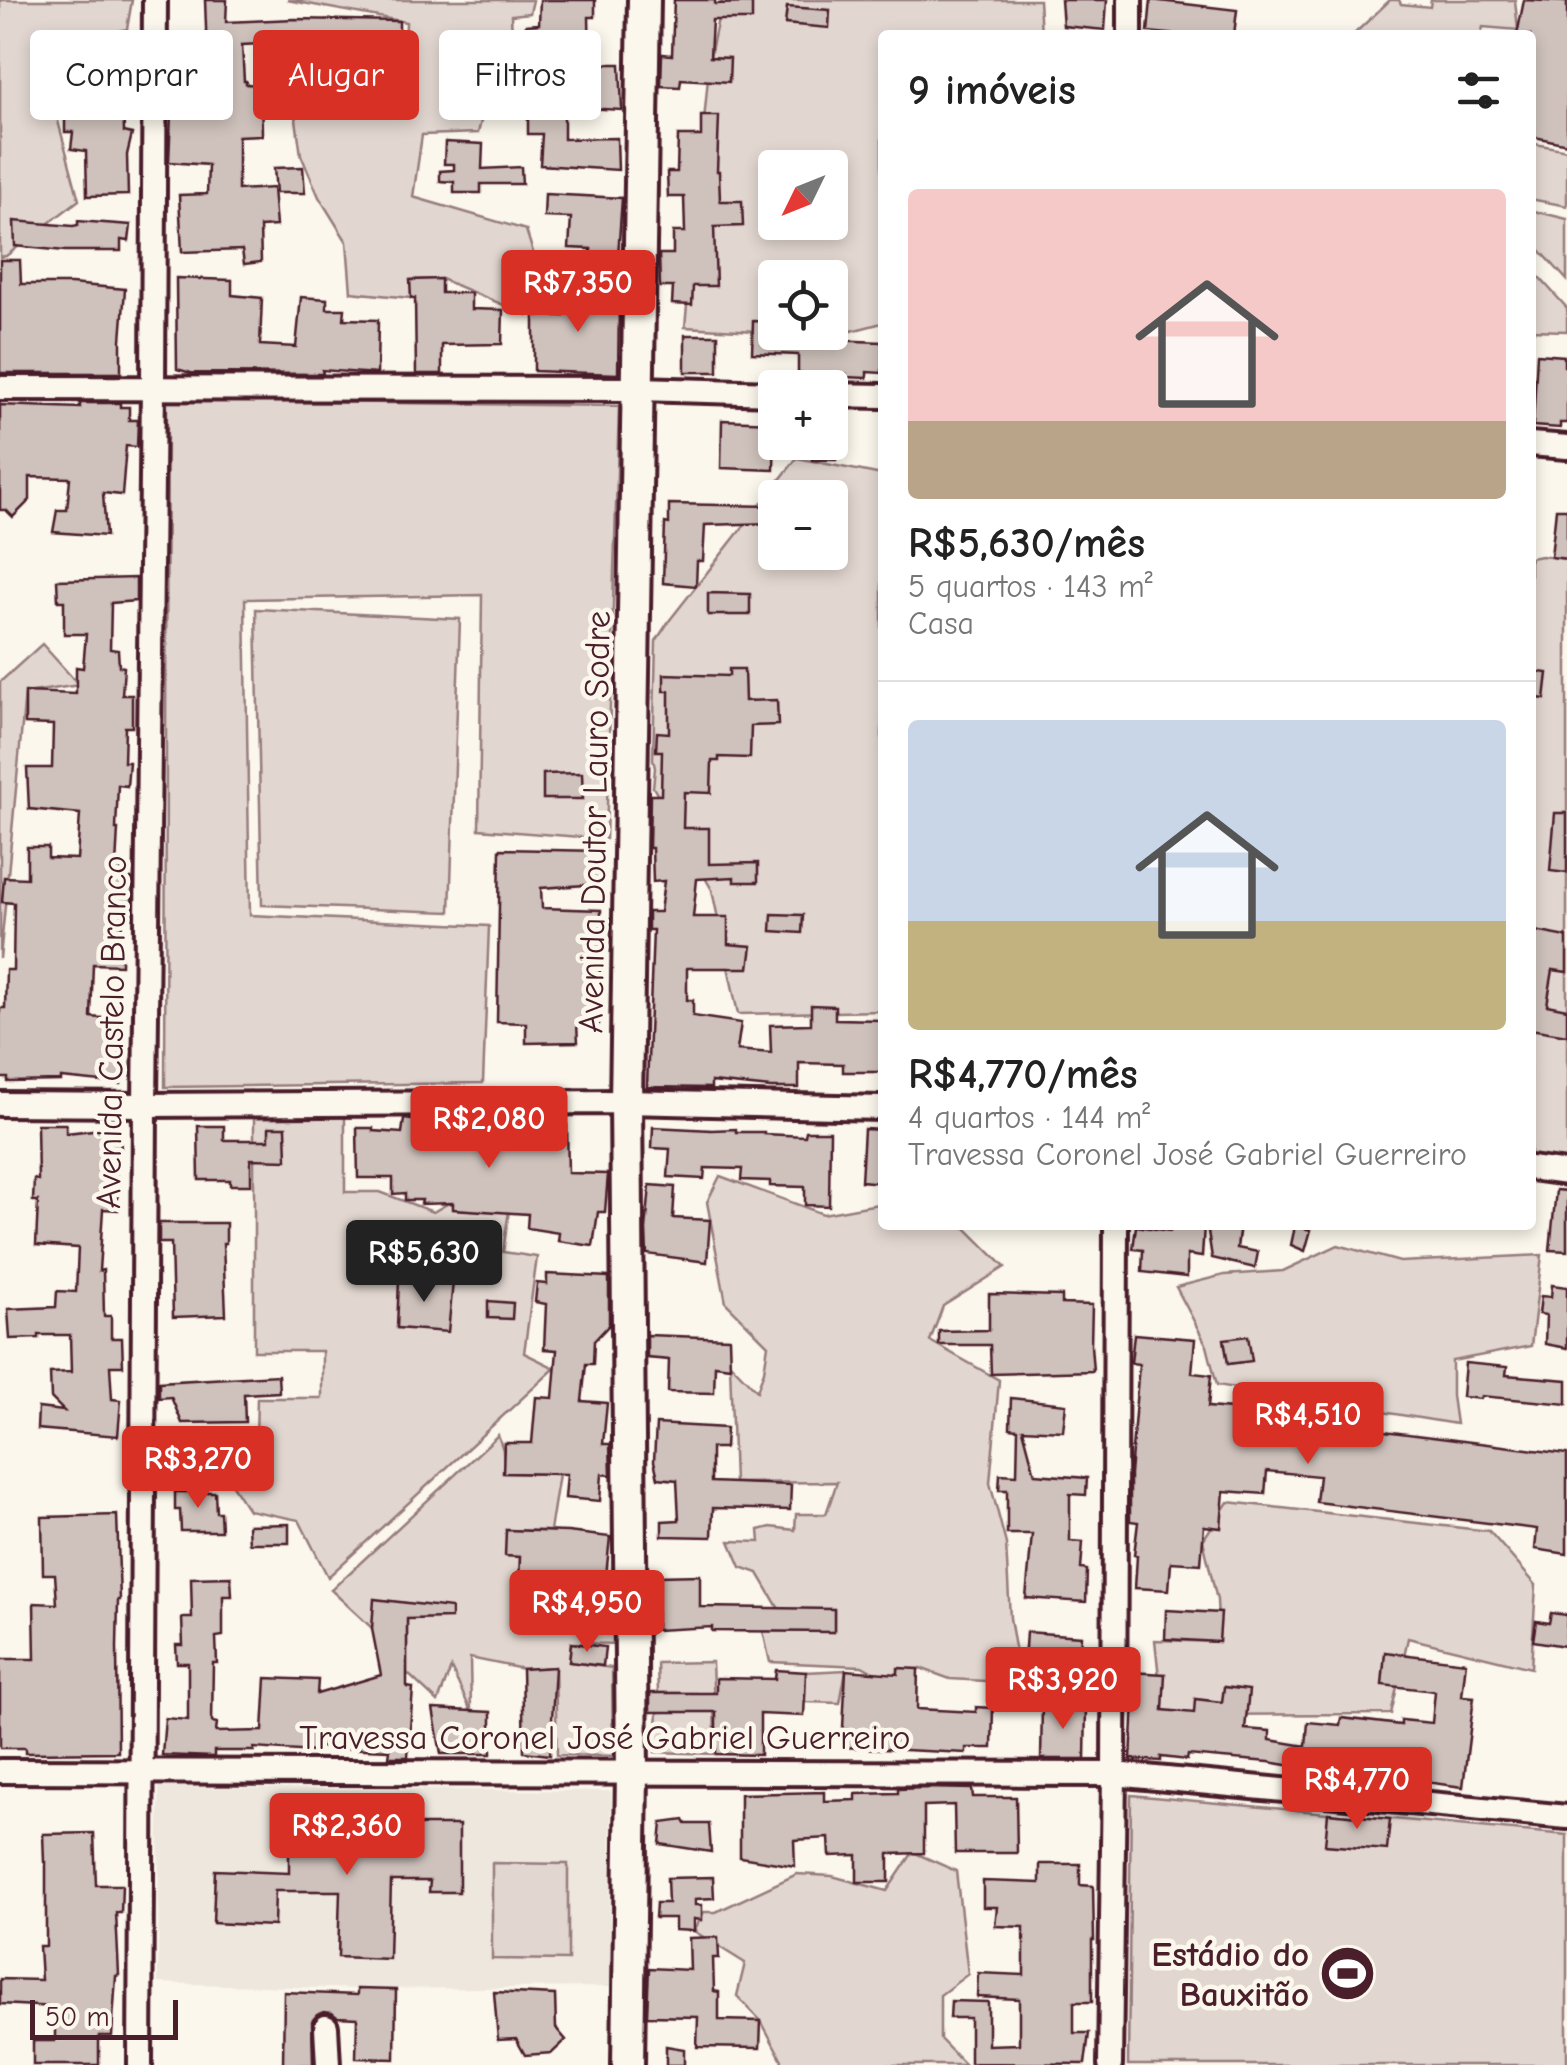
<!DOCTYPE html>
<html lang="pt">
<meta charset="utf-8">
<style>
body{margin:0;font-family:"Comic Neue",sans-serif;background:#f2f2f2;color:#222;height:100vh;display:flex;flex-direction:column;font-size:38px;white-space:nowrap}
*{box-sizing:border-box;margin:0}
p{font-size:32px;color:#767676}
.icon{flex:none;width:55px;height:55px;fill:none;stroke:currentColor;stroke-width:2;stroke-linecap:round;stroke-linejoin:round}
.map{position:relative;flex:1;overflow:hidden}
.panel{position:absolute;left:878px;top:30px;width:658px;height:1200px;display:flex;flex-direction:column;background:#fff;border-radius:10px;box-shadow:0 5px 15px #0003}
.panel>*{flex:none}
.hud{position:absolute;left:30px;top:30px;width:698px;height:90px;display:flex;gap:20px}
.needle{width:65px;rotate:227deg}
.tools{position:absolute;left:758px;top:150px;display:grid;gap:20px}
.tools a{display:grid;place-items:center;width:90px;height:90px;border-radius:10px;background:#fff;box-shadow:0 5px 15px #0003;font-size:50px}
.scale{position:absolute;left:30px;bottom:25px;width:148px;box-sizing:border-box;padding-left:10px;border:5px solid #4a1f2b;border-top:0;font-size:28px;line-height:35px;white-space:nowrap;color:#4a1f2b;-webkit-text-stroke:8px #fbf7ec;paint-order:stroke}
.price{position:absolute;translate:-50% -85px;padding:0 22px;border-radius:10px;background:#d93025;color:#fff;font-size:32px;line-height:65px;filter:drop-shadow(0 2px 5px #0008)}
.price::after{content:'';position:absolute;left:50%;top:60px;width:30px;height:22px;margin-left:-15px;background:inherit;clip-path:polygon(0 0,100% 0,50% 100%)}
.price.on{background:#222;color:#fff}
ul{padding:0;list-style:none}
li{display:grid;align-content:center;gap:20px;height:530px;padding:0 30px}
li+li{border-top:2px solid #e0e0e0}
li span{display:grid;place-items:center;height:310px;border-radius:10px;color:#555}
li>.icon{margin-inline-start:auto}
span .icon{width:180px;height:180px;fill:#fffc;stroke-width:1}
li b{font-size:42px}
h2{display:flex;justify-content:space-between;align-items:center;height:120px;padding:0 30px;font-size:42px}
.tag{padding:0 35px;border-radius:10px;background:#fff;box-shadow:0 5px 15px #0003;font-size:35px;line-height:90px}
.tag.on{background:#d93025;color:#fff}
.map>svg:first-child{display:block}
.built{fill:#eee7de}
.green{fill:#e2d7d0;stroke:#967b7e;stroke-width:2.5;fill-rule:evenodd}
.building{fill:#cfc2bc;stroke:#4a1f2b;stroke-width:2.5}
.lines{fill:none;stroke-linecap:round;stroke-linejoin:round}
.street-casing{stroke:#4a1f2b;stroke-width:30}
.secondary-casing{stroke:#4a1f2b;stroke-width:38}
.street{stroke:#fbf7ec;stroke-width:22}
.secondary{stroke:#fbf7ec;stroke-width:30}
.labels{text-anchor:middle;stroke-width:9;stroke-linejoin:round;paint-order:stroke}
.street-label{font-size:35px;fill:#4a1f2b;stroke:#fbf7ec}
.poi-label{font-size:35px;font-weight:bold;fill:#4a1f2b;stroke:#fbf7ec;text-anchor:end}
</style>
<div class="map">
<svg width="1567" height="2065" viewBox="0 0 1567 2065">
<rect width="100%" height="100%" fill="#fbf7ec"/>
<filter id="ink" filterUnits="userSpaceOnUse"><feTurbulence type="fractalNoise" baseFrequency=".01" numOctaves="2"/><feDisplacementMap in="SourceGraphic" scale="20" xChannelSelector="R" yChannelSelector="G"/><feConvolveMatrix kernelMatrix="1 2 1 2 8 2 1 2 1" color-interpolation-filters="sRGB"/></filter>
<g filter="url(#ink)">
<path class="built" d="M159 1787 611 1791 610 1987 357 1989 158 1983Z"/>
<g class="green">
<path d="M0 0H132L127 29 61 45 41 57 79 200 6 256 0 257Z"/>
<path d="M287 0H533L530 13 511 15 513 54 492 78 478 133 422 135 413 197 526 230 549 303 528 315 441 279 411 280V298L351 292 347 242 319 197 301 155 294 105 256 55 405 52 406 22Z"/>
<path d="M722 0H1039L1041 35H882V323L836 335 788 333 830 332V278H775V332L685 327 710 56ZM775 168H830V222H775Z"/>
<path d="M1390 0H1399L1401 4 1430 7 1431 0H1515L1518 30 1483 27 1481 35H1353Z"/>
<path d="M1530 143 1567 150V206L1530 199Z"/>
<path d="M1530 210 1567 219V280L1530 239Z"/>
<path d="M1530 267 1567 308V331L1530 330Z"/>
<path d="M167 400 619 406 606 839 479 829 482 595 245 599 250 915 489 926 483 1083 165 1087Z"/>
<path d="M797 458 882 475V1011L738 1014 712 890 653 787 655 768 653 759 656 641 669 621ZM775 498H830V552H775Z"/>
<path d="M1541 556 1567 559V1161L1530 1154V558Z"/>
<path d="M256 609 460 619 450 912 262 905Z"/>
<path d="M42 644 79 685 25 693 0 959V682Z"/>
<path d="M254 1113H345V1192H380L433 1212 480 1185 512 1189 503 1252 537 1257 524 1353 555 1368 328 1577 299 1520 248 1510 202 1439H256L257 1398H322V1351H254Z"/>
<path d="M720 1176 823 1214 878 1204 882 1205V1225H955L966 1228 1005 1267 943 1306 930 1341 999 1380 990 1483 1006 1544 1010 1618 1021 1683 950 1679 920 1668 895 1693 873 1672 862 1666 770 1662 763 1631 834 1632V1610L779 1609 758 1573 741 1567 730 1541 760 1542 759 1530 771 1527 795 1530 796 1514H826L837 1482 734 1483 730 1363 757 1391 764 1371 768 1345 726 1303 707 1202Z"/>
<path d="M1338 1245 1400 1262 1542 1255 1531 1346 1452 1361V1396L1456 1424 1217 1385 1207 1346 1176 1287 1224 1275 1283 1271Z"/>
<path d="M498 1435 503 1450 504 1473 559 1474 550 1531 506 1530 520 1556 519 1586 527 1595 528 1617 616 1620 623 1644 571 1643 569 1662 612 1668 613 1756 557 1755 555 1667 523 1669 470 1658 471 1711 451 1668 438 1702 407 1673V1619L423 1605 373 1629 331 1590Z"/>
<path d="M1228 1502 1489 1531 1536 1585 1531 1668 1408 1638 1391 1714 1163 1715 1155 1640 1219 1642 1217 1600 1203 1540Z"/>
<path d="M712 1662 716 1754 655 1752 658 1712 696 1711V1693H658L657 1663Z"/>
<path d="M846 1670 840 1703 805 1702 806 1672Z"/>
<path d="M1131 1795 1567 1835V2065H1128Z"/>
<path d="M913 1852 956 1871 968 1974 940 1995V2039L965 2065H780L782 2060 761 2021 737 1996 745 1963 694 1931 704 1912H716L797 1874 832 1876 887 1891Z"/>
<path d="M492 1863 568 1864V1960L492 1959Z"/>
</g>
<g class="building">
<path d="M205 0H227L226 22 295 19 399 21V45L307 42 242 45 244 81H246V84L261 85 262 135 238 136V190L273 188 276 226 260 227 261 262 244 264 242 250 182 252 179 195 207 194 208 165 169 162 171 114 194 116 193 74 180 73 181 52 207 54Z"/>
<path d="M540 0H595V17H589L590 64H620L622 110 564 107V139L617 138 618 170 540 165 542 134H528V117H542L543 77H525V51L526 25 539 24Z"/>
<path d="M674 0H715V4L752 3V20H712L710 57 730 58 729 82 681 79 680 87 661 86 662 54 672 55Z"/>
<path d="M1061 0H1107L1105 30 1063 26Z"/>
<path d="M1151 0 1237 10 1234 35H1179L1148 32Z"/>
<path d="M1524 0 1567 2V144L1530 136V35H1517Z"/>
<path d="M787 7 830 10 829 28 785 24Z"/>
<path d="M43 28 62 30 61 36 128 34 129 56 55 57 56 44 41 43Z"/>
<path d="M123 97 124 132 132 134 127 155 128 195 87 196 86 151 71 149 73 132H65V117H72L71 98Z"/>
<path d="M701 116H719L717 171H719L720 201H742L743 226 714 227 716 286H693L692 305 672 304 673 287H660L659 254H673V232H685L684 197H668L667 172H677L678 136H701Z"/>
<path d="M445 142 483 144 482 169 521 167 522 184H481V193H454V182L440 181V171L454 170V164H444Z"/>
<path d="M303 167 305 193H276L274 168Z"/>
<path d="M545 194 622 198 618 256H621V275H591V249L569 248 571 218 544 217Z"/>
<path d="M14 221 73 226 78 225V221L131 225 129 241 121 240V251H65L15 246Z"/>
<path d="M0 260H20L21 284H71L125 289 121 340V373H0Z"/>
<path d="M176 278 232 280V295L262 298 260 345 296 347 301 297 327 299V309H345L344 319 378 320 377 374 322 370 323 374 191 373 177 369Z"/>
<path d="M441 279V293H471V309L503 310 502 344 442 345V374H416L415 298H411L410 280Z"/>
<path d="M565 283H596V304L619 306 618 374 534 371V315L564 316Z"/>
<path d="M753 321 775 322V332L830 333 829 340 882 342V373L867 372V378L845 377 846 374 798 373V355L752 353Z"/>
<rect x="685" y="335" width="33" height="37"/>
<path d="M1537 354 1564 356V366H1567V423H1560V428L1533 426Z"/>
<path d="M80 403H120V407H129V420H138L137 447 126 446 122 495 103 493 106 536 53 532 57 510H67L70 478 30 477V500L13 517 6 510H0V405L80 408Z"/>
<path d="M722 420 775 422 774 470 721 468Z"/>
<rect x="812" y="442" width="24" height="18"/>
<path d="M669 504 772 506H775V523L705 525 703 561H697L696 586 663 583 665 523 669 524Z"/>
<path d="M1556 509H1567V559L1551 557Z"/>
<path d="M136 578V601L111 603 110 649 118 650 119 666 124 667 122 695H132V727H125L124 762H129L127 786 118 785 116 829H118L116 866 122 869V879H133L132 906H122L121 965 93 964 91 1017 122 1020 118 1067H122L121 1084 61 1078V1081L8 1082V1078H0V1008H5L6 970H13L14 903 2 902 4 877 27 878V847H48V858L77 859 80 814 29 809 27 768H52L53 725 25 724V692L76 694V667L83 668 86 634H64V601H58L57 580Z"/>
<path d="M708 593 750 594V615H708Z"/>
<path d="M729 669H744L745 701 777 700 778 725 751 726 750 758 719 757V761H712L711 793 684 792 683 828H709V864L758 863V882H734V877L697 879 693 917H728V944L752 946 749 968H687V1000H693V1016L741 1023 737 1050 771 1053 770 1025 811 1024V1005L835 1006V1019L882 1020V1072H843V1064L799 1063V1088H771L711 1082V1088L647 1087 653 930H648V912H660L664 881 653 882 652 848H649L650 795H661L662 751H656L657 732 669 733V691H664V674L729 676Z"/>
<path d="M1530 671 1548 673 1545 699 1530 697Z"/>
<path d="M582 773 583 799H543V774Z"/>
<path d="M1555 813H1567V873L1550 871Z"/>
<path d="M500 849 602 851 601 884 541 888 542 908 601 910 599 1024H577L578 1042 526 1043V1023L497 1022Z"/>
<path d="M772 914 803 915 802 933 771 931Z"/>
<path d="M1530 930 1567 937V972L1553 970 1547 1005 1567 1009V1035L1530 1029V989L1533 967 1530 966Z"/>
<path d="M492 1118H546V1128L567 1125 568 1173 608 1174 605 1212H598L593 1246 558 1241 559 1233 527 1228 528 1214 453 1209V1203L421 1204 422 1200H405V1193L393 1194V1178H358L357 1128H373V1131L402 1133 404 1119 435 1123 492 1122Z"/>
<path d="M37 1124H66V1133L119 1127 121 1149 115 1150 118 1210 103 1209 99 1271 103 1270 104 1316H111V1338H122L123 1366H110L112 1399 121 1400 118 1436 37 1429 38 1408 64 1411 51 1398 50 1373 71 1372 70 1335H39V1338L10 1339 8 1309 56 1307 57 1291 76 1292 78 1248 36 1245 38 1201H33L34 1179 38 1180Z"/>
<path d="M198 1126H224V1140H269V1127H286L287 1160 251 1159V1185H230V1180H199Z"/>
<path d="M653 1127 712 1130 736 1129V1132H764V1134L805 1136 806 1131H830L829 1206 805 1205V1187L770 1186V1181L741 1180 742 1169 705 1168 704 1179 668 1177 670 1149 652 1148Z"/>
<path d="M864 1129 882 1130V1183L861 1181Z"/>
<path d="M650 1185 675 1187 673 1218 710 1220 707 1262 647 1254 646 1230Z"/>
<path d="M1556 1190 1567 1191V1251L1550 1250Z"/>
<path d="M159 1223H226V1243H223L226 1315 173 1317 171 1243H159Z"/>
<path d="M1170 1225H1204L1202 1257 1187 1255V1277L1142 1272 1143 1250 1133 1249 1136 1226 1170 1231Z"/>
<path d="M1207 1225H1240L1237 1248 1258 1252 1255 1268 1212 1258Z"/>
<path d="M1295 1226 1311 1230 1305 1251 1291 1245Z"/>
<path d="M547 1274 609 1277V1325L594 1341 593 1364H586L582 1401 607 1403 603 1444H610L611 1475 602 1474 600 1501 565 1498 567 1474 503 1473 504 1443H532L536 1397 553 1398 557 1350 544 1349 546 1304 535 1302 537 1283 547 1284Z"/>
<path d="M399 1280 453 1282 448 1332 397 1328Z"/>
<path d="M1552 1285 1567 1287V1348L1545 1344 1546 1315 1539 1314 1541 1296 1551 1297Z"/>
<path d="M989 1294 1062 1296V1304L1092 1305 1091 1345 1093 1371 991 1374 990 1345H939V1331L989 1330Z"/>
<path d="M488 1301 513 1303 512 1319 488 1318Z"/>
<path d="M1134 1334 1195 1339 1192 1373 1211 1375 1208 1407 1320 1416V1423L1567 1454V1554L1535 1549 1537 1529 1316 1502 1319 1476 1267 1471 1265 1494 1224 1491 1221 1528 1204 1526 1201 1564 1171 1562 1169 1590 1135 1588 1137 1556 1134 1555 1138 1522 1130 1521V1475L1139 1364 1131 1363Z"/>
<path d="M647 1335 729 1338 730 1367 715 1365 714 1393 668 1392 669 1360 647 1358Z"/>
<path d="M1248 1336 1252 1361 1228 1364 1224 1339Z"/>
<path d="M1465 1363 1507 1367 1506 1375 1567 1380V1404L1481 1396 1480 1399 1462 1397Z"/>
<path d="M278 1375 279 1392 244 1394 245 1422 182 1423 171 1397 159 1398V1382Z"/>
<path d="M1011 1398 1066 1404 1063 1431 1023 1429 1035 1474 1087 1478 1086 1495 1070 1494V1541L1083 1542 1081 1569 1087 1570 1086 1602 1026 1598 1032 1534H1007V1490H999L1000 1474 1017 1475 1018 1429 1010 1428Z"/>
<path d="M656 1424 726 1428 725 1448H711V1482L791 1485 790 1510 713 1508 712 1537 662 1536V1521L679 1520 677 1480 658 1478 654 1461Z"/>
<path d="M175 1492H215L216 1512H220L221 1531H181L180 1510H175Z"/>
<path d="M117 1515 120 1600H118L117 1647 118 1752 25 1753V1748H0V1659H35L34 1603 57 1604 55 1574H43L42 1517Z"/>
<path d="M289 1524V1543H249L248 1525Z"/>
<path d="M506 1530 568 1532 610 1537 606 1576H611V1591L574 1589V1618L527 1617V1587L519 1586 520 1557 505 1556Z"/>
<path d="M700 1575V1607L834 1609V1632L712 1631V1627L656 1630 657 1576Z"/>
<path d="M231 1577 232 1596H223V1636L216 1637 217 1663H213L212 1722 217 1723 216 1732 263 1731 266 1678 318 1680 317 1694 381 1675 372 1629 374 1599 451 1608V1618L407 1619V1687L413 1688 408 1757H389L390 1750 314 1747V1752L254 1748V1751H214V1757L162 1755 165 1718 188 1720V1663H177L176 1645H183L182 1618H192L191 1578Z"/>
<path d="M1166 1610 1221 1613 1219 1642 1165 1639Z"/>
<path d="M1551 1613 1567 1615 1565 1646 1533 1641 1536 1621 1549 1623Z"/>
<path d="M1026 1632 1081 1636 1079 1666 1024 1662Z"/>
<path d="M571 1643 605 1647 603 1666 569 1662Z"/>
<path d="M1385 1652 1466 1662 1462 1696 1474 1697 1463 1787 1425 1782 1426 1770 1393 1766 1392 1773 1355 1768V1775L1303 1770 1304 1768 1269 1762 1188 1755 1187 1760 1161 1757V1761L1131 1759 1134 1702H1129L1130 1672 1165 1674 1163 1710 1194 1713 1195 1699 1222 1702 1224 1687 1249 1690 1245 1729 1270 1731V1740L1306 1746 1308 1722 1340 1725 1341 1718 1401 1725V1720L1432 1723 1435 1691 1382 1685Z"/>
<path d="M555 1667 550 1755 524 1752 522 1669Z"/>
<path d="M898 1668 918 1669 917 1709 976 1712V1707L993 1708 992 1748H966V1753L842 1747 846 1670 898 1674Z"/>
<path d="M776 1670 806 1672 804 1716 760 1714V1755L716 1754V1712H650V1693H716V1678L775 1679Z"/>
<path d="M1042 1705 1086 1706 1085 1759H1041Z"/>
<path d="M433 1709 491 1712V1754H441Z"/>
<path d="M925 1788 972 1789 973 1797H1016L1017 1853H955L954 1805 924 1806V1853L889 1854V1882H857V1855L830 1856 829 1838 794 1840 795 1866 740 1857V1794L824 1792V1801L856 1800V1794L898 1793V1789Z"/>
<path d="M1328 1813 1390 1819 1387 1850 1325 1845Z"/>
<path d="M684 1820 686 1824H709L711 1852 660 1844 662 1823Z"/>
<path d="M289 1825H459V1892H429L430 1881H391L389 1959 338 1957 340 1891H275L274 1926 213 1923 215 1870 289 1873Z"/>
<path d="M94 1833 96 1885H122L121 1913H116L119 1975 116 1976 112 2036H99V2065H33V2041H55V2007L0 2004V1979L41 1980 39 1946H46V1862H44L43 1834Z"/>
<path d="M1040 1864H1080V1885L1093 1886 1094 1940H1092V2002H1074V2033H1089L1085 2064 970 2063V2018H950L951 2001 988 2002V2045L1019 2044V1999L977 1997 978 1973 1024 1975V1927L995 1926 997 1907H983V1881L1040 1883Z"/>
<path d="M713 1877 714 1898 695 1899V1905H702V1920L694 1919V1931L675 1930V1918H655L656 1903H668L667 1878Z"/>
<path d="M718 1937 719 1958H713L714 1991 719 1992V2020L761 2021 760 2048 697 2047 698 2017 647 2016 649 1968 690 1970 689 1938Z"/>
<path d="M357 1989 396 1990 395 2059 356 2058 357 2018 337 2017 332 2013 324 2012 317 2015 312 2021 313 2065H283L284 1992 357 1995Z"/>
<path d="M494 1992 555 1995 556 2028 566 2040 552 2053 525 2055 516 2039 498 2040Z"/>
<path d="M666 2046 684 2049V2065H666Z"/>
</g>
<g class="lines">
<defs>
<g id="street">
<path d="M1130 35V0"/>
<path d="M0 388 639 389 775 393"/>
<path d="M830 395 882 396"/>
<path d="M1530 444 1567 447"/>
<path d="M0 1104 145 1105 626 1102 882 1108"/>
<path d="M1530 1168 1567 1173"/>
<path d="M0 1771 1114 1774 1567 1817"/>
<path d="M326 2027 328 2065"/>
<path d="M140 2065 145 1105 153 387 155 0"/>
<path d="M1110 2065 1114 1774 1116 1225"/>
</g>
<path id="secondary" d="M628 2065 632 1772 626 1102 644 0"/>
</defs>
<use href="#street" class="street-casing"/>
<use href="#secondary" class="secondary-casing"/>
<use href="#street" class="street"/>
<use href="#secondary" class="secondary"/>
</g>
</g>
<defs>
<symbol id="stadium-disc" viewBox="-11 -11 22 22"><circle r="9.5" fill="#4a1f2b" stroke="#fbf7ec"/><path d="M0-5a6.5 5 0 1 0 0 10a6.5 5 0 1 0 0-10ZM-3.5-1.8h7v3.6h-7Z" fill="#fff"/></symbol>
</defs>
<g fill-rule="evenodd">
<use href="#stadium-disc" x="1316" y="1942" width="63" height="63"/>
</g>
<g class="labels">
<g class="street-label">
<text transform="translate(594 822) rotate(-89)" y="12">Avenida Doutor Lauro Sodre</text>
<text transform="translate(111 1032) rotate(-89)" y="12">Avenida Castelo Branco</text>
<text x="605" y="1749">Travessa Coronel José Gabriel Guerreiro</text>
</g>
<g class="poi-label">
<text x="1309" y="1966">Estádio do<tspan x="1309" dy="40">Bauxitão</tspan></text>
</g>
</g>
</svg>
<div class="tools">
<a><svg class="needle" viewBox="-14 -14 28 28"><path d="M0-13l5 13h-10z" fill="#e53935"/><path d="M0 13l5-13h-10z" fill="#767676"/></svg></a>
<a><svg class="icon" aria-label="locate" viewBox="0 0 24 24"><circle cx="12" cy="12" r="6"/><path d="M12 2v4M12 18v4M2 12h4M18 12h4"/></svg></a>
<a>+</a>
<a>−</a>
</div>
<div class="scale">50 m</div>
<b class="price" style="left:578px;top:335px">R$7,350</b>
<b class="price" style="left:489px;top:1171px">R$2,080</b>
<b class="price on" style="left:424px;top:1305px">R$5,630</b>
<b class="price" style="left:1308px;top:1467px">R$4,510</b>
<b class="price" style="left:198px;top:1511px">R$3,270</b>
<b class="price" style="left:587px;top:1655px">R$4,950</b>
<b class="price" style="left:1063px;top:1732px">R$3,920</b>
<b class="price" style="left:1357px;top:1832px">R$4,770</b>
<b class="price" style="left:347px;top:1878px">R$2,360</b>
<div class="hud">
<a class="tag">Comprar</a>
<a class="tag on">Alugar</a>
<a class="tag">Filtros</a>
</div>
<section class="panel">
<h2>9 imóveis<svg class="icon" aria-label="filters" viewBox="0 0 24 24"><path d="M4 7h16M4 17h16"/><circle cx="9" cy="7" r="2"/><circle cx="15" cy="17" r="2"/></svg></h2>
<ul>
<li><span style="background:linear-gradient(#f6c9c9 75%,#b9a48a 0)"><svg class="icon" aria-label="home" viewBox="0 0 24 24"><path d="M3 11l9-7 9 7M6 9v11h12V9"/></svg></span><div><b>R$5,630/mês</b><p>5 quartos · 143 m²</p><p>Casa</p></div></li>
<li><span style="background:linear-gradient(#c9d6e8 65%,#c2b280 0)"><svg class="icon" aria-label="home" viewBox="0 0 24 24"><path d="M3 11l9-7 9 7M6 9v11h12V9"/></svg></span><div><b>R$4,770/mês</b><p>4 quartos · 144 m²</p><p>Travessa Coronel José Gabriel Guerreiro</p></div></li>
</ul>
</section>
</div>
